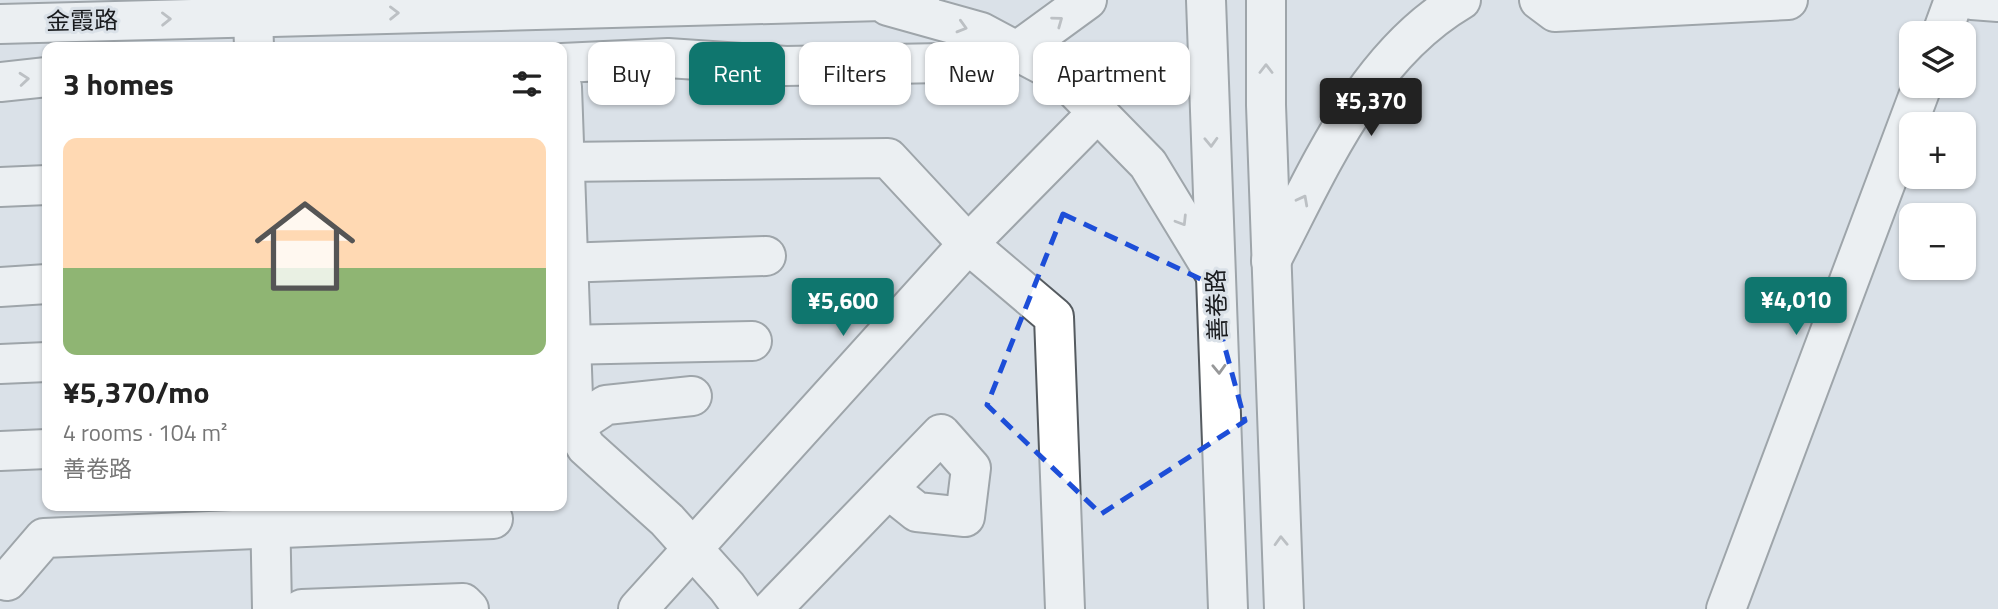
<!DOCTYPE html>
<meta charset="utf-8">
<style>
body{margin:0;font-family:"Titillium Web","Noto Sans SC",sans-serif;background:#f6f6f6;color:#222;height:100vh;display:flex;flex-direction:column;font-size:26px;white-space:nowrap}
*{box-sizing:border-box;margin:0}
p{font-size:23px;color:#767676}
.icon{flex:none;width:38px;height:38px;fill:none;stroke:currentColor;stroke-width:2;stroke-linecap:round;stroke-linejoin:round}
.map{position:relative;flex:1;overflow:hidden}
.sheet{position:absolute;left:42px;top:42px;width:525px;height:469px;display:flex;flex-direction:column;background:#fff;border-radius:14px;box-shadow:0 2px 5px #0004}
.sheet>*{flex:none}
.top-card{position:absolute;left:588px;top:42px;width:665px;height:63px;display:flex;gap:14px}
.buttons{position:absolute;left:1899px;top:21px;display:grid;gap:14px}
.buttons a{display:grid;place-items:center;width:77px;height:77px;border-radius:14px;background:#fff;box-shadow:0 2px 5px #0004;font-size:35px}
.price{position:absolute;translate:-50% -60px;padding:0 16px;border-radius:7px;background:#0f766e;color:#fff;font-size:23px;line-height:46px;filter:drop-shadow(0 2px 4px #0008)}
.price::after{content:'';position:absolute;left:50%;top:42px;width:21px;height:16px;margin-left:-10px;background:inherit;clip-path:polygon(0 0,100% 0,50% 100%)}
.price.current{background:#222;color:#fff}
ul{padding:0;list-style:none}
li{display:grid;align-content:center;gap:14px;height:371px;padding:0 21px}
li+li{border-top:2px solid #e0e0e0}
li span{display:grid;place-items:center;height:217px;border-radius:14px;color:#555}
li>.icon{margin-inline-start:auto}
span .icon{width:126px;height:126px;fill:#fffc;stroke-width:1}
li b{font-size:30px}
h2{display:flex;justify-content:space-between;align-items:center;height:84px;padding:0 21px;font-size:30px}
.chip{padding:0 24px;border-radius:14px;background:#fff;box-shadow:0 2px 5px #0004;font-size:24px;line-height:63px}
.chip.current{background:#0f766e;color:#fff}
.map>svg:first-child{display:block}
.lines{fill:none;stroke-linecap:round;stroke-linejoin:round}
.minor-casing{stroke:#555b60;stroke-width:42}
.major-casing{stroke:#555b60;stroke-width:42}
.minor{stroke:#fff;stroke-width:38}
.major{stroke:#fff;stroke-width:38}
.oneway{stroke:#979899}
.marked{fill:none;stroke:#1d4ed8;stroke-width:5;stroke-dasharray:14 9;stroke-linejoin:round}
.labels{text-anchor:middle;stroke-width:6;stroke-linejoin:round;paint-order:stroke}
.street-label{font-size:24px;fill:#181a1d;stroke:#dae1e8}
</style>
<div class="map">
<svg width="1998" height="609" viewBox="0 0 1998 609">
<rect width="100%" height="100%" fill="#dae1e8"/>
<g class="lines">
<defs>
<g id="minor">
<path d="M1539 0 1555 12 1788 0"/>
<path d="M1972 0 1998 2"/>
<path d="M253 17 254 47"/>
<path d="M1942 33 1954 0"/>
<path d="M562 63 668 58 786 66 995 62 1017 51 1087 0"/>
<path d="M0 82 47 77"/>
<path d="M562 87 574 426 586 447 667 520 727 587 743 609"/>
<path d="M562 162 888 158 968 244 1054 317 1065 609"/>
<path d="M0 187 47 185"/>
<path d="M1271 261C1320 167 1366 56 1461 0"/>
<path d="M562 263 766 256"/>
<path d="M0 287 47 284"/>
<path d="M562 345 752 341"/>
<path d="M0 364 47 362"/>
<path d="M562 426H574L606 405 692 396"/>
<path d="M0 451 47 449"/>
<path d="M270 506 272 609"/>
<path d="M7 581 44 538 493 519"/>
<path d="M302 609 463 603 469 609"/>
<path d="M638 609 968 244 1097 113"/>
<path d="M772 609 941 434 971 468 965 517 917 512 888 489"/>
<path d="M1726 609 1922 86"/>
</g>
<g id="major">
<path d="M1206 0 1228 609"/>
<path d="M1266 0V105L1284 609"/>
<path d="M888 6 981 32 1060 74 1148 164 1215 274"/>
<path d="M0 24 920 0"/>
</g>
</defs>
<use href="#minor" class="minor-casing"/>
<use href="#major" class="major-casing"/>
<use href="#minor" class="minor"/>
<use href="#major" class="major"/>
</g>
<defs><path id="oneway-chevron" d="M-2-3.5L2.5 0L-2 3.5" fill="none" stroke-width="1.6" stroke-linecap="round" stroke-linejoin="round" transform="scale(1.75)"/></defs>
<g class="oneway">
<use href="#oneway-chevron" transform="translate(394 13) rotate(-1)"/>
<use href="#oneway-chevron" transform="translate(166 19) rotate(-1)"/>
<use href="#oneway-chevron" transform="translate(1058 21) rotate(-36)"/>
<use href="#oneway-chevron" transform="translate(962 27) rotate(16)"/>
<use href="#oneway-chevron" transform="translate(1266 69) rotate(-90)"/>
<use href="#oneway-chevron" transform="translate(24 79) rotate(-5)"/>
<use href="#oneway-chevron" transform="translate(1211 142) rotate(88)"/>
<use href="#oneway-chevron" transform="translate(1303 200) rotate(-62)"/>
<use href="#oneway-chevron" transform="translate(1182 221) rotate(58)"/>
<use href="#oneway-chevron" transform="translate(1219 369) rotate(88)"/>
<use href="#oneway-chevron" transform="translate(1281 541) rotate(-92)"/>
</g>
<path d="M0 0H1998V609H0ZM1063 214 1207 282 1245 421 1101 514 987 405Z" fill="#dae1e8" fill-opacity=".55" fill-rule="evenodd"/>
<path class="marked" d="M1063 214 1207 282 1245 421 1101 514 987 405Z"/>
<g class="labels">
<g class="street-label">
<text transform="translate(82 21) rotate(-1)" y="8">金霞路</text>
<text transform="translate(1217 305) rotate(-92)" y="8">善卷路</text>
</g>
</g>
</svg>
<div class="buttons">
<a><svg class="icon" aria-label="layers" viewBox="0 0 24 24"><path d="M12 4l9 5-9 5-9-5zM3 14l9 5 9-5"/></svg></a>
<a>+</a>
<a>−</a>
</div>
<b class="price current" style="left:1371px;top:138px">¥5,370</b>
<b class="price" style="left:1796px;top:337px">¥4,010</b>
<b class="price" style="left:843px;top:338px">¥5,600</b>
<div class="top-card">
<a class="chip">Buy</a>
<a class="chip current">Rent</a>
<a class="chip">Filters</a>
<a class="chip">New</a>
<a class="chip">Apartment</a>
</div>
<section class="sheet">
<h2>3 homes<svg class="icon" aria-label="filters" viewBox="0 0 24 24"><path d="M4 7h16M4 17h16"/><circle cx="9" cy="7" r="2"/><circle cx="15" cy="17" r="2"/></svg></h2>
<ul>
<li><span style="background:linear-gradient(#ffd9b3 60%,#8fb573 0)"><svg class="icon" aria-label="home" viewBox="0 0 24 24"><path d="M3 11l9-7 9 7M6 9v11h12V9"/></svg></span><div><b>¥5,370/mo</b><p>4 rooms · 104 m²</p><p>善卷路</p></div></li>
</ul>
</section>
</div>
